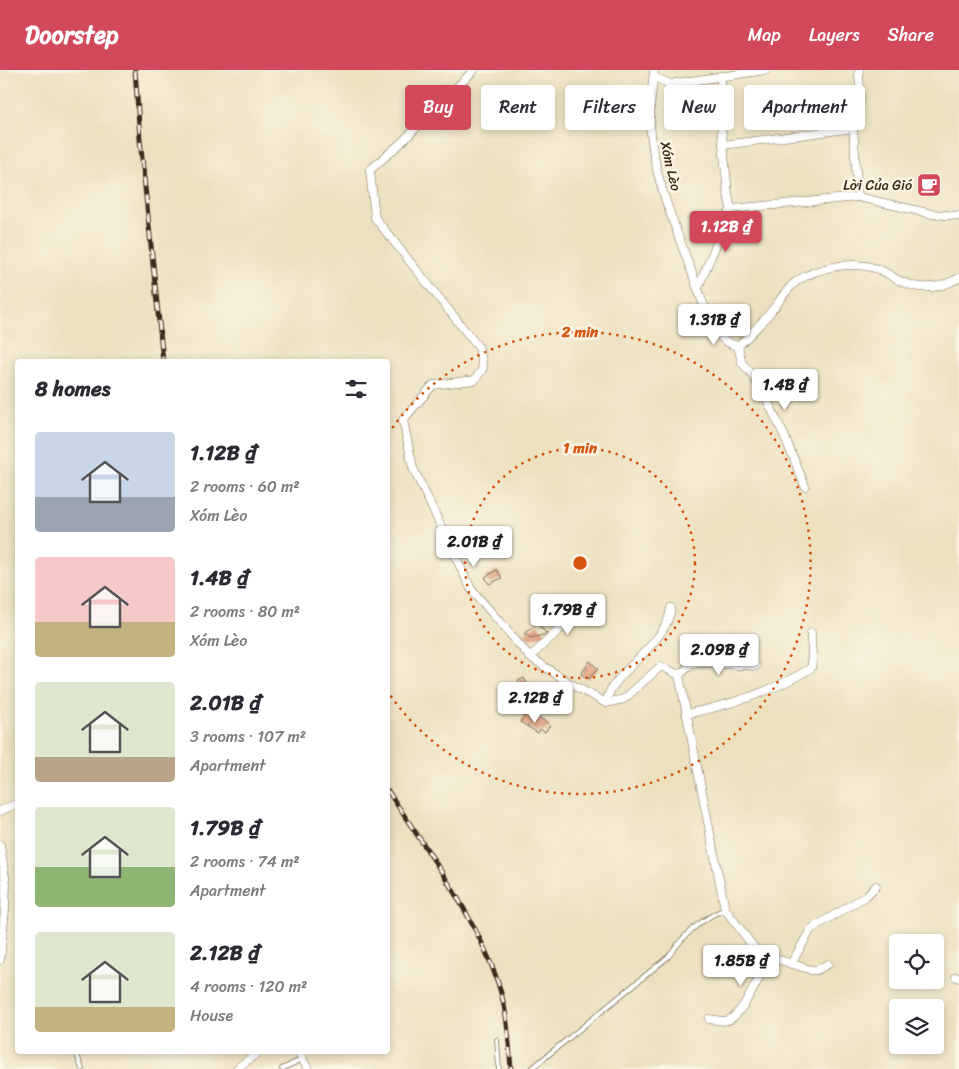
<!DOCTYPE html>
<meta charset="utf-8">
<style>
body{margin:0;font-family:Sriracha,sans-serif;background:#f2f2f3;color:#2b2b33;height:100vh;display:flex;flex-direction:column;font-size:19px;white-space:nowrap}
*{box-sizing:border-box;margin:0}
p{font-size:16px;color:#7c7c81}
.icon{flex:none;width:28px;height:28px;fill:none;stroke:currentColor;stroke-width:2;stroke-linecap:round;stroke-linejoin:round}
.map{position:relative;flex:1;overflow:hidden}
.details{position:absolute;left:15px;top:289px;width:375px;height:695px;display:flex;flex-direction:column;background:#fff;border-radius:5px;box-shadow:0 2px 8px #0003}
.details>*{flex:none}
.hud{position:absolute;left:405px;top:15px;width:475px;height:45px;display:flex;gap:10px}
.controls{position:absolute;left:889px;top:864px;display:grid;gap:10px}
.controls a{display:grid;place-items:center;width:55px;height:55px;border-radius:5px;background:#fff;box-shadow:0 2px 8px #0003;font-size:25px}
.price{position:absolute;translate:-50% -42px;padding:0 11px;border-radius:5px;background:#fff;color:#222;font-size:16px;line-height:32px;filter:drop-shadow(0 1px 2px #0008)}
.price::after{content:'';position:absolute;left:50%;top:30px;width:15px;height:11px;margin-left:-8px;background:inherit;clip-path:polygon(0 0,100% 0,50% 100%)}
.price.current{background:#d1495b;color:#fff}
ul{padding:0;list-style:none}
li{display:flex;align-items:center;gap:15px;height:125px;padding:0 20px}
li span{display:grid;place-items:center;flex:none;width:140px;height:100px;border-radius:5px;color:#555}
li>.icon{margin-inline-start:auto}
span .icon{width:60px;height:60px;fill:#fffc;stroke-width:1}
li b{font-size:21px}
h2{display:flex;justify-content:space-between;align-items:center;height:60px;padding:0 20px;font-size:21px}
.chip{padding:0 18px;border-radius:5px;background:#fff;box-shadow:0 2px 8px #0003;font-size:18px;line-height:45px}
.chip.current{background:#d1495b;color:#fff}
header{display:flex;align-items:center;gap:30px;box-sizing:border-box;height:70px;padding:0 25px;background:#d1495b;color:#fff}
header strong{font-size:24px}
nav{display:flex;gap:28px;margin-inline-start:auto;font-size:18px}
.map>svg:first-child{display:block}
.building{fill:url(#building-hatch)}
.lines{fill:none;stroke-linecap:round;stroke-linejoin:round}
.service-casing{stroke:#796a56;stroke-width:5.5}
.minor-casing{stroke:#796a56;stroke-width:9}
.service{stroke:#fff;stroke-width:4}
.minor{stroke:#fff;stroke-width:8}
.rail-casing{stroke:#3b2a1e;stroke-width:5}
.rail{stroke:#fcf5e5;stroke-width:3;stroke-dasharray:9;stroke-linecap:butt}
.ring{fill:none;stroke:#d7540e;stroke-width:2.5;stroke-dasharray:2.5 5}
.labels{text-anchor:middle;stroke-width:5;stroke-linejoin:round;paint-order:stroke}
.street-label{font-size:14px;fill:#3b2a1e;stroke:#fcf5e5}
.poi-label{font-size:14px;fill:#3b2a1e;stroke:#fcf5e5;text-anchor:end}
.centre{fill:#d7540e;stroke:#fcf5e5;stroke-width:2.5}
.ring-label{font-size:15px;text-anchor:middle;font-weight:bold;fill:#d7540e;stroke:#fcf5e5;stroke-width:5;stroke-linejoin:round;paint-order:stroke}
</style>
<header>
<strong>Doorstep</strong>
<nav><a>Map</a><a>Layers</a><a>Share</a></nav>
</header>
<div class="map">
<svg width="959" height="999" viewBox="0 0 959 999">
<defs>
<pattern id="building-hatch" width="6" height="6" patternUnits="userSpaceOnUse" patternTransform="scale(1.25)"><rect width="6" height="6" fill="#e49a73"/><path d="M-1 1l2-2M0 6l6-6M5 7l2-2" fill="none" stroke="#ba7e5e"/></pattern>
</defs>
<rect width="100%" height="100%" fill="#fcf5e5"/>
<filter id="ink" filterUnits="userSpaceOnUse"><feTurbulence type="fractalNoise" baseFrequency=".02" numOctaves="2"/><feDisplacementMap in="SourceGraphic" scale="10" xChannelSelector="R" yChannelSelector="G"/><feConvolveMatrix kernelMatrix="1 2 1 2 8 2 1 2 1" color-interpolation-filters="sRGB"/></filter>
<filter id="wash" filterUnits="userSpaceOnUse"><feTurbulence type="fractalNoise" baseFrequency=".0096" numOctaves="4" result="noise"/><feDisplacementMap in="SourceGraphic" scale="20" xChannelSelector="R" yChannelSelector="G"/><feGaussianBlur stdDeviation="1.12" result="paint"/><feColorMatrix in="noise" values="0 0 0 0 0 0 0 0 0 0 0 0 0 0 0 0 0 1.4 0 .05"/><feComposite in="paint" operator="in"/></filter>
<g filter="url(#wash)">
<rect width="100%" height="100%" fill="#ebe1bf"/>
<g id="blocks">
<g class="building">
<path d="M497 500 502 508 489 514 485 507Z"/>
<path d="M537 554 547 564 531 568 524 564Z"/>
<path d="M590 591 598 599 589 609 581 604Z"/>
<path d="M524 608 533 624 525 628 518 611Z"/>
<path d="M526 644 536 650 538 647 550 655 545 662 540 659 538 663 520 652Z"/>
</g>
</g>
</g>
<g filter="url(#ink)">
<use href="#blocks" fill-opacity="0" stroke="#796a56" stroke-width="1"/>
<g class="lines">
<defs>
<g id="service">
<path d="M497 970 499 999"/>
<path d="M76 982 82 999"/>
<path d="M282 999 302 989"/>
<path d="M531 999 668 887C684 865 699 850 725 839"/>
</g>
<g id="minor">
<path d="M474 0 402 72 370 100 375 148 479 278 483 298 475 310 433 315 403 350 413 398 471 519 530 587 571 614 606 633 624 629 661 596 679 605 725 839 758 883 811 900H817L828 894"/>
<path d="M654 0C652 23 648 41 651 64 655 110 674 153 689 195 697 215 704 241 715 259 720 268 728 274 738 276 750 265 762 253 772 240 781 230 786 219 797 211 818 197 853 190 878 199 887 202 895 210 905 213 924 221 941 218 959 208"/>
<path d="M654 7 670 14 766 0"/>
<path d="M723 75 847 59C865 51 859 17 859 0"/>
<path d="M858 127 932 144 959 146"/>
<path d="M731 139 858 127 853 56"/>
<path d="M698 218 731 139 728 124 721 55V6"/>
<path d="M738 276 742 293 752 304 767 330 784 365 805 416"/>
<path d="M530 587 591 530"/>
<path d="M679 605 692 594 703 593 756 596"/>
<path d="M606 633C607 628 609 623 611 619 628 593 667 570 671 538"/>
<path d="M686 644C730 635 773 622 811 598 814 587 810 574 811 563"/>
<path d="M0 741 18 733"/>
<path d="M0 775 6 814 5 840 0 890"/>
<path d="M791 894 811 859 866 826 876 816"/>
<path d="M956 907 959 908"/>
<path d="M709 949C717 950 725 953 732 948 746 938 761 902 771 887"/>
<path d="M298 981 308 999"/>
<path d="M236 999 260 981"/>
</g>
</defs>
<use href="#service" class="service-casing"/>
<use href="#minor" class="minor-casing"/>
<use href="#service" class="service"/>
<use href="#minor" class="minor"/>
<defs>
<g id="rail">
<path d="M135 0 140 69 163 291"/>
<path d="M388 721C427 781 482 854 501 923 508 948 509 974 511 999"/>
</g>
</defs>
<use href="#rail" class="rail-casing"/>
<use href="#rail" class="rail"/>
</g>
</g>
<g class="ring">
<circle cx="580" cy="493" r="115"/>
<path d="M388 364A231 231 0 1 1 388 622"/>
</g>
<defs>
<symbol id="cafe-square" viewBox="-11 -11 22 22"><rect x="-9" y="-9" width="18" height="18" rx="4" fill="#d1495b" stroke="#fcf5e5"/><path d="M-5.5-4.5H6V0H3Q3 3.5 0 3.5H-2.5Q-5.5 3.5-5.5 0ZM3-3.2v2h1.7v-2ZM-6 4.5H4V6H-6Z" fill="#fff"/></symbol>
</defs>
<g fill-rule="evenodd">
<use href="#cafe-square" x="915" y="101" width="28" height="28"/>
</g>
<g class="labels">
<g class="street-label">
<text transform="translate(671 96) rotate(77)" y="5">Xóm Lèo</text>
</g>
<g class="poi-label">
<text x="912" y="120">Lời Của Gió</text>
</g>
</g>
<circle cx="580" cy="493" r="8" class="centre"/>
<g class="ring-label">
<text x="580" y="267">2 min</text>
<text x="580" y="383">1 min</text>
</g>
</svg>
<div class="controls">
<a><svg class="icon" aria-label="locate" viewBox="0 0 24 24"><circle cx="12" cy="12" r="6"/><path d="M12 2v4M12 18v4M2 12h4M18 12h4"/></svg></a>
<a><svg class="icon" aria-label="layers" viewBox="0 0 24 24"><path d="M12 4l9 5-9 5-9-5zM3 14l9 5 9-5"/></svg></a>
</div>
<b class="price current" style="left:726px;top:183px">1.12B ₫</b>
<b class="price" style="left:714px;top:276px">1.31B ₫</b>
<b class="price" style="left:785px;top:341px">1.4B ₫</b>
<b class="price" style="left:474px;top:498px">2.01B ₫</b>
<b class="price" style="left:568px;top:566px">1.79B ₫</b>
<b class="price" style="left:719px;top:606px">2.09B ₫</b>
<b class="price" style="left:535px;top:654px">2.12B ₫</b>
<b class="price" style="left:741px;top:917px">1.85B ₫</b>
<div class="hud">
<a class="chip current">Buy</a>
<a class="chip">Rent</a>
<a class="chip">Filters</a>
<a class="chip">New</a>
<a class="chip">Apartment</a>
</div>
<section class="details">
<h2>8 homes<svg class="icon" aria-label="filters" viewBox="0 0 24 24"><path d="M4 7h16M4 17h16"/><circle cx="9" cy="7" r="2"/><circle cx="15" cy="17" r="2"/></svg></h2>
<ul>
<li><span style="background:linear-gradient(#c9d6e8 65%,#9aa5b1 0)"><svg class="icon" aria-label="home" viewBox="0 0 24 24"><path d="M3 11l9-7 9 7M6 9v11h12V9"/></svg></span><div><b>1.12B ₫</b><p>2 rooms · 60 m²</p><p>Xóm Lèo</p></div></li>
<li><span style="background:linear-gradient(#f6c9c9 65%,#c2b280 0)"><svg class="icon" aria-label="home" viewBox="0 0 24 24"><path d="M3 11l9-7 9 7M6 9v11h12V9"/></svg></span><div><b>1.4B ₫</b><p>2 rooms · 80 m²</p><p>Xóm Lèo</p></div></li>
<li><span style="background:linear-gradient(#dfe7d0 75%,#b9a48a 0)"><svg class="icon" aria-label="home" viewBox="0 0 24 24"><path d="M3 11l9-7 9 7M6 9v11h12V9"/></svg></span><div><b>2.01B ₫</b><p>3 rooms · 107 m²</p><p>Apartment</p></div></li>
<li><span style="background:linear-gradient(#dfe7d0 60%,#8fb573 0)"><svg class="icon" aria-label="home" viewBox="0 0 24 24"><path d="M3 11l9-7 9 7M6 9v11h12V9"/></svg></span><div><b>1.79B ₫</b><p>2 rooms · 74 m²</p><p>Apartment</p></div></li>
<li><span style="background:linear-gradient(#dfe7d0 75%,#c2b280 0)"><svg class="icon" aria-label="home" viewBox="0 0 24 24"><path d="M3 11l9-7 9 7M6 9v11h12V9"/></svg></span><div><b>2.12B ₫</b><p>4 rooms · 120 m²</p><p>House</p></div></li>
</ul>
</section>
</div>
